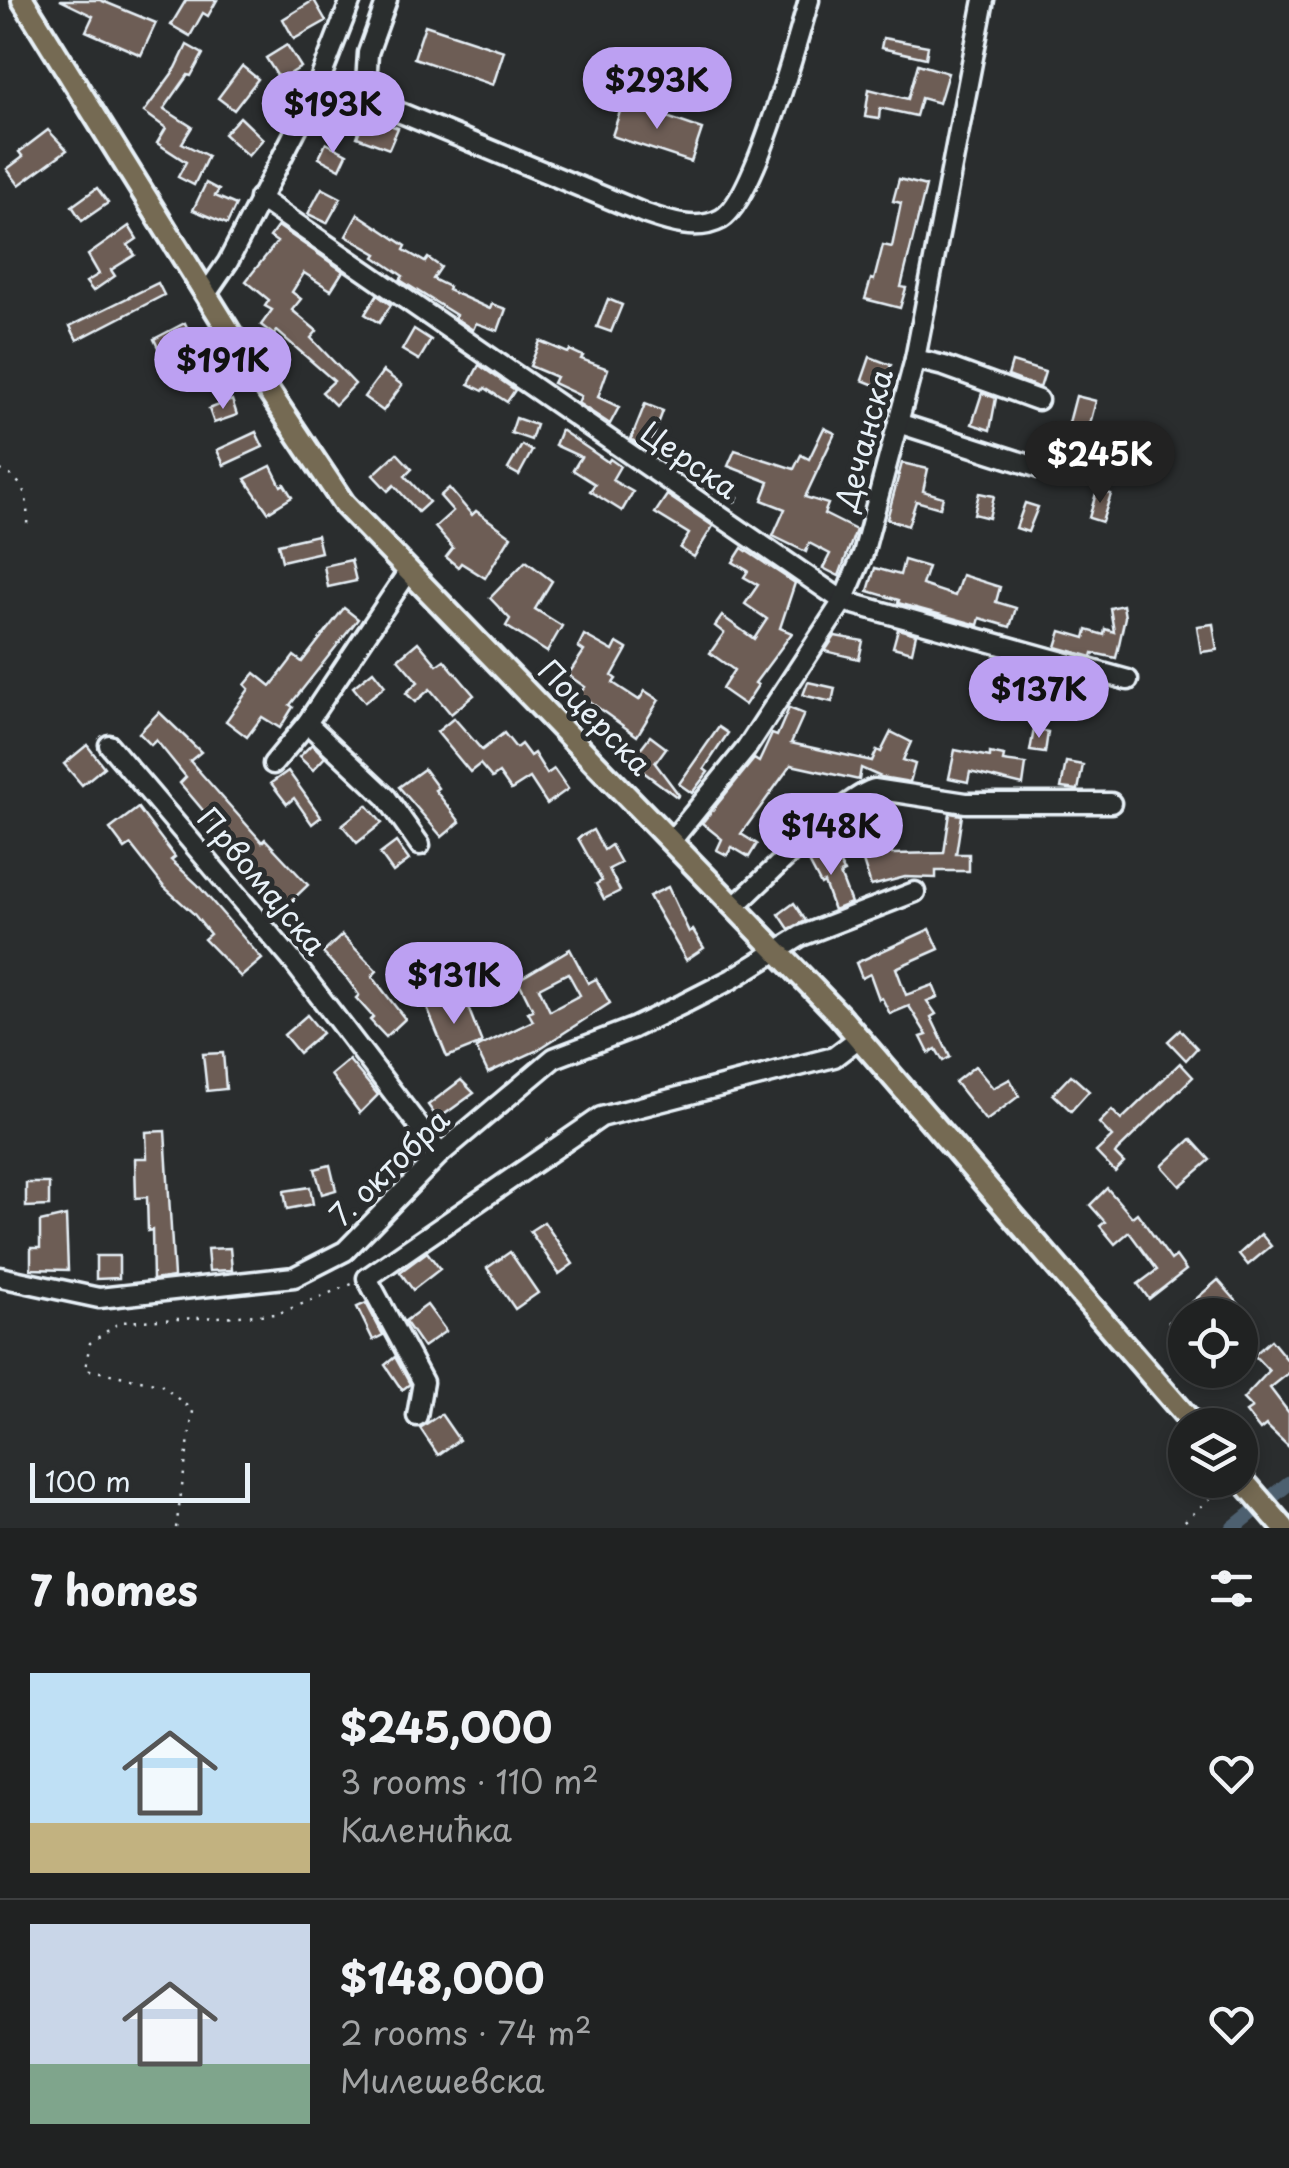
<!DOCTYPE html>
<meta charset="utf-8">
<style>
body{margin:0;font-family:"Playpen Sans",sans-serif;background:#282a2a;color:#f1f3f6;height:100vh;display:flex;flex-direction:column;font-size:38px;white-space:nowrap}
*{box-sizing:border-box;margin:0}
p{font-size:32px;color:#a2a4a5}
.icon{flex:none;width:55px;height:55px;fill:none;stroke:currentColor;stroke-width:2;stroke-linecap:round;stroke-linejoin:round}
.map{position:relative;height:1528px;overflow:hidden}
.sheet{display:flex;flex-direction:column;background:#202222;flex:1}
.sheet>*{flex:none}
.fabs{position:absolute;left:1168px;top:1298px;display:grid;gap:20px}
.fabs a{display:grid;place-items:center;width:90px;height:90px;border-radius:50%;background:#202222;box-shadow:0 5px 15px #0003,0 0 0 2px #3d3f40;font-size:50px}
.scale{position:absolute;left:30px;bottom:25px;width:220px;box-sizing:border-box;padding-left:10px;border:5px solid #e8f1f8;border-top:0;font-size:28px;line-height:35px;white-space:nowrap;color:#e8f1f8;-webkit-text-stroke:8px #2a2d2e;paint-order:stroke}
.price{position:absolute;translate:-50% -85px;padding:0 22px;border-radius:35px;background:#bca0f2;color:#111;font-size:32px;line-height:65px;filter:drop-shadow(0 2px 5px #0008)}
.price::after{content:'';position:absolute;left:50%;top:60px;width:30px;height:22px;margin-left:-15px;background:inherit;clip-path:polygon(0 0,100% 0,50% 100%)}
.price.current{background:#222;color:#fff}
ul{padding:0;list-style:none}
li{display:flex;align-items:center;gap:30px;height:250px;padding:0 30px}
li+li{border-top:2px solid #3d3f40}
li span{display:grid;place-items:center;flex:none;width:280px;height:200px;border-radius:0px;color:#555}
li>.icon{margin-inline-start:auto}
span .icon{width:120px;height:120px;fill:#fffc;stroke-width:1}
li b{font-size:42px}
h2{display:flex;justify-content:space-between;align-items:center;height:120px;padding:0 30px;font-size:42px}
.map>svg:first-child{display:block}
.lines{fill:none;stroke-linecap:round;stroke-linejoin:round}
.canal{stroke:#4e6070;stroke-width:15}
.building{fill:#6d5d55;stroke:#e8f1f8;stroke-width:2.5;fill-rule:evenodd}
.minor-casing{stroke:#e8f1f8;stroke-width:25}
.major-casing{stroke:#e8f1f8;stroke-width:28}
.path{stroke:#e8f1f8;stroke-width:2.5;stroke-dasharray:2.5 8;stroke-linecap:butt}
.minor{stroke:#2a2d2e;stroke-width:18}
.major{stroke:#746b52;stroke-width:20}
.labels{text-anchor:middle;stroke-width:10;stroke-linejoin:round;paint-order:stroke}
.street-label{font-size:30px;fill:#e8f1f8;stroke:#2a2d2e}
</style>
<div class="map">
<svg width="1289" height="1528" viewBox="0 0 1289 1528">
<rect width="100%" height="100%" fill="#2a2d2e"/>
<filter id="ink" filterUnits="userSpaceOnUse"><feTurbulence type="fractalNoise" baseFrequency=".01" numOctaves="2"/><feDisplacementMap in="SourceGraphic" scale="20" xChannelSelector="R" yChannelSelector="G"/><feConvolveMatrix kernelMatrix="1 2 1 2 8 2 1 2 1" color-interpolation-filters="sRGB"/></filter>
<g filter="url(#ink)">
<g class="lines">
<path class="canal" d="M1233 1528 1289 1483"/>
</g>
<g class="building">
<path d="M60 0H100L156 23 141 55 86 31 93 16Z"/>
<path d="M186 0H217L208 16 203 13 190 36 171 25Z"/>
<path d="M314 0 326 21 294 39 283 19Z"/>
<path d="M425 25 504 51 493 85 414 58Z"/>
<path d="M883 38 928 46 926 58 881 48Z"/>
<path d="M187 45 203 54 191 76 188 75 164 109 192 127 182 143 208 156 194 185 178 177 186 162 157 143 166 128 144 112 176 68Z"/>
<path d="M287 45 301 67 280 80 266 58Z"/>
<path d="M918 64 948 73 939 103 921 98 916 116 880 108 879 119 865 117 869 89 908 99Z"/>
<path d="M242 66 258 79 234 110 218 98Z"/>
<path d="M623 102 702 129 691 162 612 136Z"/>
<path d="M365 116 398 128 389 149 357 137Z"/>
<path d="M240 117 263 139 248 156 224 134Z"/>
<path d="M48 130 67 150 19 185 7 169 23 157 19 152Z"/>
<path d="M326 143 347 154 340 169 319 158Z"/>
<path d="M899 179 926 186 901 287 906 288 900 308 865 299 871 279 874 280 883 245 892 247 901 203 893 201Z"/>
<path d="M206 183 219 190 215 196 236 205 227 224 193 210Z"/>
<path d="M97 188 108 203 82 221 72 206Z"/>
<path d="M322 188 341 198 327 223 308 214Z"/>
<path d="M358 214 406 246 404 250 425 262 428 258 441 267 433 279 449 287 448 290 490 309 492 304 506 309 498 331 476 323 473 330 455 318 456 315 400 280 403 276 375 257 377 254 346 236Z"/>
<path d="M129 226 137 239 128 245 135 255 111 270 115 276 93 291 86 282 99 274 88 255Z"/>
<path d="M278 226 343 271 331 290 304 273 292 292 301 299 292 310 317 331 311 338 355 384 335 405 322 392 334 381 277 331 274 335 261 325 272 310 265 306 269 300 246 281 277 242 270 237Z"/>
<path d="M158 283 164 295 77 340 70 326Z"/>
<path d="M377 295 391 305 379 323 365 314Z"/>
<path d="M608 299 622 305 611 332 597 327Z"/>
<path d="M185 323 194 342 163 358 154 339Z"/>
<path d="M414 329 431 340 419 360 402 350Z"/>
<path d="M540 341 568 353 570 350 583 356 581 359 608 369 598 397 619 407 610 424 578 403 581 396 553 383 556 377 530 366Z"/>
<path d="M870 357 891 365 882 388 862 380Z"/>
<path d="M1012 362 1045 372 1040 388 1008 376Z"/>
<path d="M479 365 515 390 507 402 485 388 483 391 469 384Z"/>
<path d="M383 371 402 385 383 411 364 397Z"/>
<path d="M982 393 996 398 990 430 972 424Z"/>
<path d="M1076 396 1096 401 1085 443 1065 438Z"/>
<path d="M232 400 237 415 214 423 209 409Z"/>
<path d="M645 404 663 411 648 451 631 439Z"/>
<path d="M516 418 536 425 531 440 511 433Z"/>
<path d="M824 428 835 433 805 497 828 504 824 514 856 530 839 576 823 568 830 554 809 543 806 552 773 536 785 509 762 500 769 482 728 466 735 450 794 469 801 455 809 459Z"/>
<path d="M561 430 608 462 610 459 620 466 612 480 633 492 622 511 590 491 595 484 573 470 581 457 555 445Z"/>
<path d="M256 432 263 447 224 465 217 450Z"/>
<path d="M522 445 532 451 519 475 508 469Z"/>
<path d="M397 453 412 469 405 476 429 502 418 512 394 485 388 491 373 475Z"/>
<path d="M902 463 928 469 923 491 943 497 940 508 916 501 908 526 887 519Z"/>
<path d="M271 466 281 486 284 484 292 497 268 512 245 479Z"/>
<path d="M698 470 738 497 735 502 691 481Z"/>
<path d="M449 488 472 515 476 511 511 536 485 578 461 563 458 567 446 557 453 548 435 527 453 511 440 496Z"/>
<path d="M1097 490 1111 494 1102 522 1089 518Z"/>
<path d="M979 493 994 496 989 518 974 514Z"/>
<path d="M667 495 713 526 694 557 680 548 689 534 655 513Z"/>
<path d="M1025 503 1038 507 1028 532 1016 528Z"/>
<path d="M317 535 321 552 282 561 278 544Z"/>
<path d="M742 548 795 583 780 628 792 633 755 683 758 685 745 705 722 689 734 670 710 653 724 633 715 626 722 616 754 639 767 619 745 604 758 585 744 577 748 571 733 562Z"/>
<path d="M351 560 356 581 328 587 324 566Z"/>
<path d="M904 560 928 567 922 585 955 596 962 575 1000 587 996 602 1016 608 1010 627 980 618 978 625 898 603 899 600 868 591 875 568 900 575Z"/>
<path d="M526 561 552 581 535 609 562 626 547 652 506 626 510 619 490 598Z"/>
<path d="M1123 605 1125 617 1116 658 1093 653 1092 657 1056 647 1061 631 1085 638 1087 630 1104 635 1105 629 1114 632 1110 608Z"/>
<path d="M344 608 358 619 290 705 293 707 280 728 262 717 247 737 226 721 249 689 245 685 255 673 271 686 294 656 302 662Z"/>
<path d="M1213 624 1217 650 1201 652 1197 626Z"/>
<path d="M898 629 916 634 912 652 893 647Z"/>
<path d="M584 635 613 651 617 643 627 649 612 676 616 679 613 683 639 700 645 691 659 700 637 736 579 694 585 687 568 675 584 651 578 647Z"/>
<path d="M835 636 863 641 859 659 825 651Z"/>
<path d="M418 642 437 665 444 660 474 695 451 714 430 689 415 702 406 693 418 682 398 659Z"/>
<path d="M1027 667 1074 678 1070 698 1039 692 1038 696 1021 692Z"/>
<path d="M373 671 385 686 365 702 353 687Z"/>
<path d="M808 682 835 688 832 702 803 695Z"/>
<path d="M981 690 1019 699 1015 713 978 704Z"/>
<path d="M789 708 804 714 791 743 872 761 877 750 881 752 891 732 911 742 903 760 915 764 910 782 881 777 861 768 859 780 791 765 741 834 757 844 749 857 732 847 727 855 717 850 722 839 702 823 754 759 759 762 772 734 777 736Z"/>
<path d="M159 712 201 752 190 761 262 842 265 839 308 885 285 907 242 860 244 859 180 783 186 777 156 740 151 745 139 733Z"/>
<path d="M454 718 482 750 504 733 516 748 521 744 530 756 534 753 547 774 554 769 568 789 547 804 530 778 511 790 499 773 492 778 480 764 470 772 437 732Z"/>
<path d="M719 727 728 733 704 769 708 772 692 793 679 784Z"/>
<path d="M1034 729 1048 732 1045 753 1030 751Z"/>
<path d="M650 736 666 748 655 763 679 795 677 797 630 762Z"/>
<path d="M312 744 325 757 313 770 299 757Z"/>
<path d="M87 745 104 767 82 785 64 764Z"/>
<path d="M955 750 990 757V753L1004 756 1003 761 1026 764 1023 785 970 772 968 782 949 778Z"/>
<path d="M1066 762 1083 765 1078 790 1061 788Z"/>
<path d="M424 769 438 788 435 790 460 822 442 837 399 787Z"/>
<path d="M288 771 321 817 312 824 294 798 287 804 271 783Z"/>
<path d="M367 805 382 823 357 843 342 825Z"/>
<path d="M138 808 175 857 171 860 197 884 262 959 241 977 204 939 210 934 193 913 164 887 131 845 125 849 110 829Z"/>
<path d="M950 813 962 815 956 854H969V871H936V878L905 877 871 886 852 827 883 819 892 854 944 853Z"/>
<path d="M593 830 604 850 611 845 621 863 609 869 620 891 604 899 596 884 602 881 578 838Z"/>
<path d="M396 842 409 860 393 872 380 854Z"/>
<path d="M831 848 844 872 840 874 851 903 834 910 824 883 821 885 808 860Z"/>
<path d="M668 887 689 932 693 930 704 948 686 960 649 896Z"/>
<path d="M794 903 806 921 789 929 779 914Z"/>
<path d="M930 929 939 949 896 968 906 995 933 985 938 997 927 1001 936 1014 931 1017 950 1057 943 1061 936 1049 929 1053 921 1037 927 1035 909 1006 890 1014 882 998 879 999 870 974 862 978 856 963Z"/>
<path d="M342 935 377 971 372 976 405 1019 386 1037 370 1020 373 1017 356 998 359 995 348 980 323 953Z"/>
<path d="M570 949 588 983 596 979 610 1003 536 1051 488 1073 476 1048 533 1021 528 1012 533 1010 518 980ZM568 973 580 995 550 1011 539 988Z"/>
<path d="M449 999 452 1008 466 1002 482 1043 447 1057 427 1008Z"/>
<path d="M307 1015 322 1033 299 1053 284 1035Z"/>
<path d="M1180 1030 1197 1048 1186 1060 1168 1041Z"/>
<path d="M223 1053 226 1089 207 1091 203 1054Z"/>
<path d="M349 1060 378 1095 360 1113 331 1075Z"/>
<path d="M1180 1063 1193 1077 1117 1151 1115 1154 1124 1163 1115 1172 1096 1152 1112 1137 1099 1123 1112 1110 1121 1120Z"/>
<path d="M975 1066 993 1088 1010 1079 1019 1096 986 1121 955 1082Z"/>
<path d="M1071 1075 1089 1091 1071 1111 1053 1094Z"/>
<path d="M461 1080 474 1093 438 1119 428 1105Z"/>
<path d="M165 1131 174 1277 153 1280 152 1230 148 1231 147 1197 136 1198 135 1158H147L146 1132Z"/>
<path d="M1191 1139 1210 1160 1180 1186 1162 1166Z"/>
<path d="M330 1165 336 1190 322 1194 315 1169Z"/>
<path d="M26 1183H49V1206L26 1207Z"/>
<path d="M310 1187 313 1204 287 1209 284 1191Z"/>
<path d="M1107 1188 1132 1217 1137 1213 1171 1260 1176 1256 1186 1270 1149 1299 1138 1284 1157 1270 1129 1232 1115 1244 1100 1226 1105 1222 1090 1205Z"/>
<path d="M66 1216 68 1270 31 1269V1248H40V1222Z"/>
<path d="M544 1222 573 1264 559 1274 530 1231Z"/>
<path d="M1261 1234 1271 1246 1248 1265 1239 1254Z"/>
<path d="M230 1248 232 1270 209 1271 207 1249Z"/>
<path d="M427 1252 440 1269 413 1290 400 1272Z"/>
<path d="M510 1252 538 1293 515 1309 487 1268Z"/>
<path d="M96 1256H119V1278L96 1279Z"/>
<path d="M1218 1280 1239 1304 1226 1315H1219L1212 1307 1204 1315H1185V1339L1169 1322Z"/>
<path d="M366 1303 383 1335 373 1340 357 1307Z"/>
<path d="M427 1305 446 1331 423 1347 405 1321Z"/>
<path d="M1271 1340 1289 1362V1373L1270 1388 1289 1413V1447L1266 1425 1260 1430 1246 1412 1252 1408 1243 1399 1269 1371 1254 1355Z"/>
<path d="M395 1357 410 1384 402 1390 385 1365Z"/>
<path d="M441 1414 459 1440 438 1455 420 1428Z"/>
</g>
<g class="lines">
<defs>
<g id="minor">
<path d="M314 95C336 105 357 97 379 104L646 214C669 222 697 232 721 219 754 201 797 42 809 0"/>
<path d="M365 100 368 53 387 0"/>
<path d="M259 198 843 601 1128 680"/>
<path d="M206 294 228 262 314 95 351 0"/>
<path d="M915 359 944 366 1038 400"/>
<path d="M898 423 1052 472"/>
<path d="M307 723 386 797 420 845"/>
<path d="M109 745 291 959 440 1154"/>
<path d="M273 764 307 723 408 572"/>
<path d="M672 840 746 749 843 601 863 554 915 359 984 0"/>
<path d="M736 905C766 878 841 799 874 789L966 803H1111"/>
<path d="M0 1277 99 1298 294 1277 345 1251 440 1154 554 1058 633 1028 683 1004 732 979 801 936 915 892"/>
<path d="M417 1416 423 1382 367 1278 601 1117 834 1057 859 1038"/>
</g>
<g id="major">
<path d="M23 0 237 344 344 504 839 1015 1194 1425"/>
<path d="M1240 1477 1284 1528"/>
</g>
</defs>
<use href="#minor" class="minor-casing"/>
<use href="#major" class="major-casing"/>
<g class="path">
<path d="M0 470C28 482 28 500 27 527"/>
<path d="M176 1528 193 1411 160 1384 85 1369 90 1343 120 1322 277 1314 352 1284"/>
<path d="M1177 1528 1224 1486"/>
</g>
<use href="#minor" class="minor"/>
<use href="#major" class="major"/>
</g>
</g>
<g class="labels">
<g class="street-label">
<text transform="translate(865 440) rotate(-75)" y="10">Дечанска</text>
<text transform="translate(689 461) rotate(35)" y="10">Церска</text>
<text transform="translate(594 718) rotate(46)" y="10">Поцерска</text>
<text transform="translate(261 882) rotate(50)" y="10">Првомајска</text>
<text transform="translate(390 1168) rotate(-44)" y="10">7. октобра</text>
</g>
</g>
</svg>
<div class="fabs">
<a><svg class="icon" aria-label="locate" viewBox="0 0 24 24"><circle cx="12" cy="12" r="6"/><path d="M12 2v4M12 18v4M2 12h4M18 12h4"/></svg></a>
<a><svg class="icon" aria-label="layers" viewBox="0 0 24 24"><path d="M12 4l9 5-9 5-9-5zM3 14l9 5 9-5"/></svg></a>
</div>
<div class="scale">100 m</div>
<b class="price" style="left:657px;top:132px">$293K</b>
<b class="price" style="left:333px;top:156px">$193K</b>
<b class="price" style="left:223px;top:412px">$191K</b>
<b class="price current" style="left:1100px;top:506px">$245K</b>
<b class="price" style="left:1039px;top:741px">$137K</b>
<b class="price" style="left:831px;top:878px">$148K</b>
<b class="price" style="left:454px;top:1027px">$131K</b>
</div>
<section class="sheet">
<h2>7 homes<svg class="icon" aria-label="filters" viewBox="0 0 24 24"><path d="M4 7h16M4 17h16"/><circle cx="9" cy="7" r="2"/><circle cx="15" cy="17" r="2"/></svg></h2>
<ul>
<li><span style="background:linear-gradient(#bfe0f5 75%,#c2b280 0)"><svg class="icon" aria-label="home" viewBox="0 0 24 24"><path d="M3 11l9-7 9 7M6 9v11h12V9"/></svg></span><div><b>$245,000</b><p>3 rooms · 110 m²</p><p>Каленићка</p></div><svg class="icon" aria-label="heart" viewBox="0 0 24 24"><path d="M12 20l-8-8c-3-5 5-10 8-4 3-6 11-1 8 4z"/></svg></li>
<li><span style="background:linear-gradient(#c9d6e8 70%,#7fa58c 0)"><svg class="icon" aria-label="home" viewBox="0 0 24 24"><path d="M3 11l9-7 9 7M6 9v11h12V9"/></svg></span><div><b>$148,000</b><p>2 rooms · 74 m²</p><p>Милешевска</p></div><svg class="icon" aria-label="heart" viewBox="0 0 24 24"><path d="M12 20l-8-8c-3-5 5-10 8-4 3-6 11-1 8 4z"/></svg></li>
</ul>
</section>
